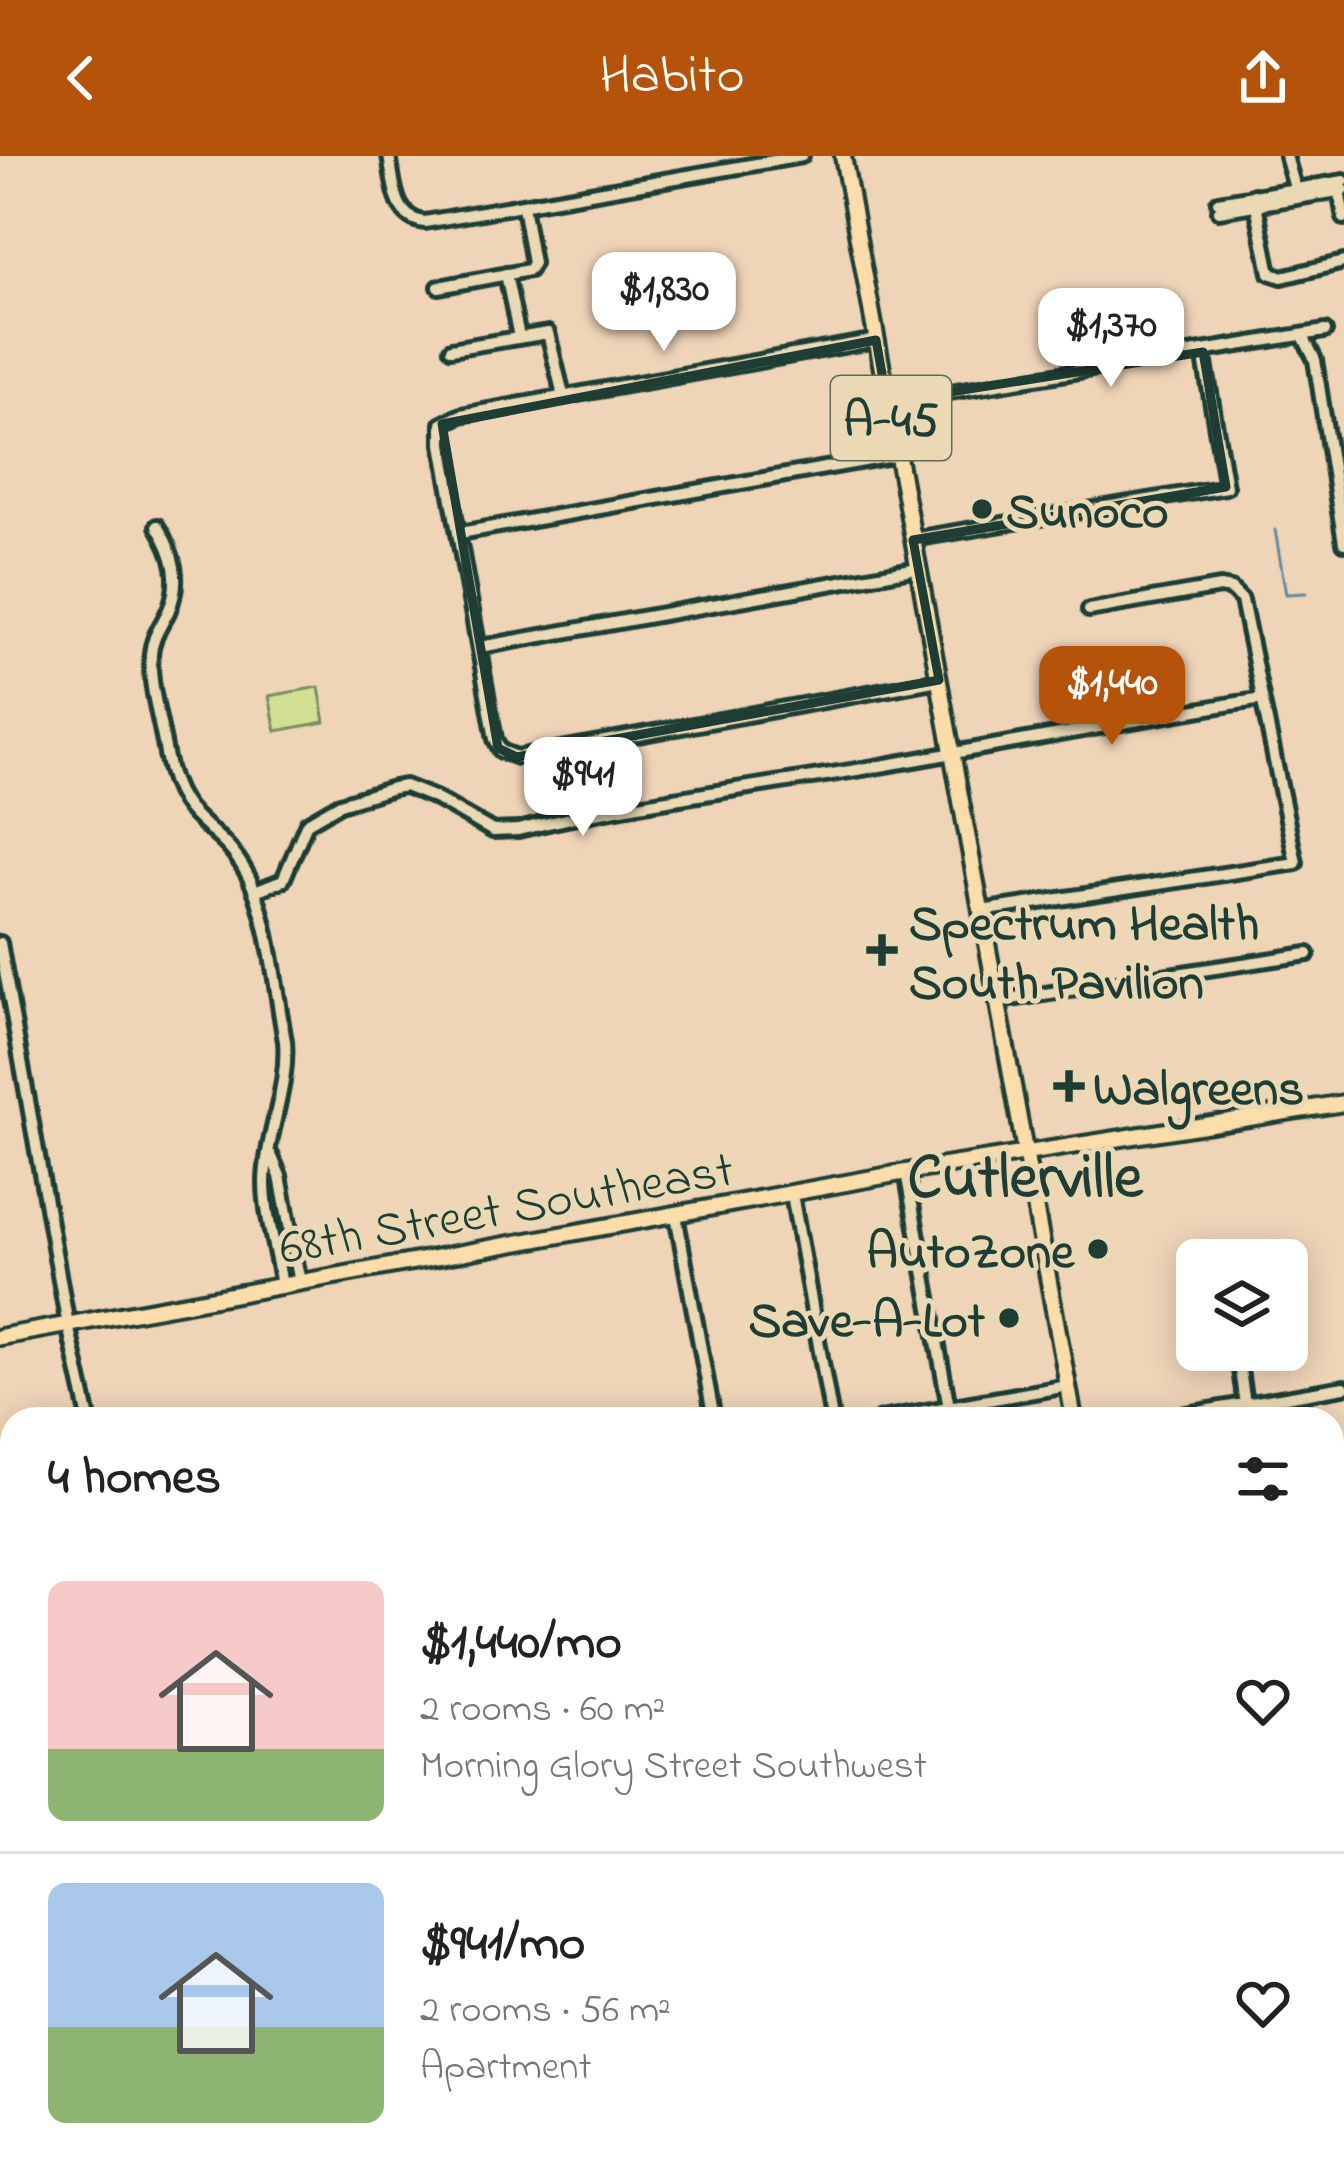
<!DOCTYPE html>
<meta charset="utf-8">
<style>
body{margin:0;font-family:"Indie Flower",sans-serif;background:#f2f2f2;color:#222;height:100vh;display:flex;flex-direction:column;font-size:45px;white-space:nowrap}
*{box-sizing:border-box;margin:0}
p{font-size:39px;color:#767676}
.icon{flex:none;width:66px;height:66px;fill:none;stroke:currentColor;stroke-width:2;stroke-linecap:round;stroke-linejoin:round}
.map{position:relative;flex:1;overflow:hidden}
.side{position:absolute;left:0px;top:1251px;width:1344px;height:768px;display:flex;flex-direction:column;background:#fff;border-radius:36px 36px 0 0;box-shadow:0 6px 30px #0003}
.side>*{flex:none}
.fabs{position:absolute;left:1176px;top:1083px;display:grid;gap:24px}
.fabs a{display:grid;place-items:center;width:132px;height:132px;border-radius:18px;background:#fff;box-shadow:0 6px 30px #0003;font-size:60px}
.price{position:absolute;translate:-50% -102px;padding:0 27px;border-radius:24px;background:#fff;color:#222;font-size:39px;line-height:78px;filter:drop-shadow(0 3px 6px #0008)}
.price::after{content:'';position:absolute;left:50%;top:72px;width:36px;height:27px;margin-left:-18px;background:inherit;clip-path:polygon(0 0,100% 0,50% 100%)}
.price.selected{background:#b45309;color:#fff}
ul{padding:0;list-style:none}
li{display:flex;align-items:center;gap:36px;height:300px;padding:0 48px}
li+li{border-top:3px solid #e0e0e0}
li span{display:grid;place-items:center;flex:none;width:336px;height:240px;border-radius:18px;color:#555}
li>.icon{margin-inline-start:auto}
span .icon{width:144px;height:144px;fill:#fffc;stroke-width:1}
li b{font-size:51px}
h2{display:flex;justify-content:space-between;align-items:center;height:144px;padding:0 48px;font-size:51px}
header{display:flex;justify-content:space-between;align-items:center;height:156px;padding:0 48px;background:#b45309;color:#fff;font-size:54px;font-weight:600}
.map>svg:first-child{display:block}
.green{fill:#d1df92;stroke:#788e63;stroke-width:3}
.water{fill:#92beeb;stroke:#648aa2;stroke-width:3}
.lines{fill:none;stroke-linecap:round;stroke-linejoin:round}
.stream{stroke:#648aa2;stroke-width:3}
.minor-casing{stroke:#1f3d34;stroke-width:20}
.major-casing{stroke:#1f3d34;stroke-width:22}
.minor{stroke:#ebd9b6;stroke-width:10}
.major{stroke:#faddab;stroke-width:14}
.marked{fill:none;stroke:#1f3d34;stroke-width:9;stroke-linejoin:round}
.poi-dot{fill:#1f3d34;stroke:#ebd9b6;stroke-width:4.5}
.labels{text-anchor:middle;stroke-width:10;stroke-linejoin:round;paint-order:stroke}
.shield{fill:#ebd9b6;stroke:#5c6c5b;stroke-width:3}
.shield-label{font-size:48px;font-weight:bold;fill:#1f3d34}
.poi-label{font-size:51px;font-weight:bold;fill:#1f3d34;stroke:#ebd9b6;text-anchor:start}
.street-label{font-size:51px;fill:#1f3d34;stroke:#ebd9b6}
.district-label{font-size:63px;font-weight:bold;fill:#1f3d34;stroke:#ebd9b6}
</style>
<header><svg class="icon" aria-label="back" viewBox="0 0 24 24"><path d="M15 5l-7 7 7 7"/></svg>Habito<svg class="icon" aria-label="share" viewBox="0 0 24 24"><path d="M12 15V3M7 8l5-5 5 5M5 13v7h14v-7"/></svg></header>
<div class="map">
<svg width="1344" height="2019" viewBox="0 0 1344 2019">
<rect width="100%" height="100%" fill="#efd4b8"/>
<filter id="ink" filterUnits="userSpaceOnUse"><feTurbulence type="fractalNoise" baseFrequency=".00833" numOctaves="2"/><feDisplacementMap in="SourceGraphic" scale="24" xChannelSelector="R" yChannelSelector="G"/><feConvolveMatrix kernelMatrix="1 2 1 2 8 2 1 2 1" color-interpolation-filters="sRGB"/></filter>
<g filter="url(#ink)">
<path class="green" d="M319 531 325 566 276 575 269 540Z"/>
<path class="water" d="M540 2007H721L723 2019H531Z"/>
<g class="lines">
<g class="stream">
<path d="M1275 374 1286 438 1306 437"/>
<path d="M0 1339 12 1338"/>
<path d="M1332 1627 1344 1625"/>
</g>
<defs>
<g id="minor">
<path d="M389 0C394 25 393 63 425 66L802 0"/>
<path d="M1286 0 1297 39"/>
<path d="M1338 29 1344 62"/>
<path d="M1254 39 1270 117 1282 121 1344 106"/>
<path d="M1218 46 1344 25"/>
<path d="M1219 55 1344 34"/>
<path d="M506 118 519 181"/>
<path d="M439 131 529 114 533 107 523 50"/>
<path d="M1303 180 1315 204 1344 387"/>
<path d="M876 184 461 259 442 268V288L495 583 501 595 517 601 939 524"/>
<path d="M451 193 548 177 563 239"/>
<path d="M888 246 1325 175"/>
<path d="M157 370C174 397 182 425 168 456 161 470 152 482 151 498 149 530 161 566 166 598 180 673 217 663 246 716 269 756 276 838 285 885 289 932 266 979 265 1026 265 1060 277 1097 282 1130"/>
<path d="M460 377 898 299"/>
<path d="M913 383 1226 331 1203 196"/>
<path d="M480 491 918 412"/>
<path d="M255 735 283 724 307 667 340 648 393 632 405 630 435 642 493 675 518 674C637 645 759 631 880 610 1007 588 1134 564 1262 543"/>
<path d="M981 755 1296 707 1242 444 1231 433 1220 431 1089 454"/>
<path d="M0 787 68 1169 89 1263"/>
<path d="M998 845 1308 798"/>
<path d="M271 999 280 1020 300 1127"/>
<path d="M906 1016 949 1251"/>
<path d="M792 1038 832 1263"/>
<path d="M676 1059 714 1263"/>
<path d="M1223 1097 1224 1104"/>
<path d="M1237 1194 1245 1248"/>
<path d="M880 1263 1068 1230"/>
<path d="M1157 1263 1344 1231"/>
<path d="M1332 1391 1344 1389"/>
<path d="M1332 1493 1344 1491"/>
<path d="M1332 1539 1344 1537"/>
<path d="M1332 1586 1344 1584"/>
<path d="M0 1722 12 1720"/>
<path d="M1332 1777 1344 1775"/>
<path d="M1332 1792 1344 1790"/>
<path d="M1332 1843 1344 1841"/>
<path d="M1332 1861 1344 1933"/>
<path d="M1332 1944 1344 1942"/>
<path d="M0 1994 5 2019"/>
<path d="M237 2007 347 2019"/>
<path d="M784 2007 786 2019"/>
<path d="M1080 2007 1082 2019"/>
<path d="M186 2019 192 2007"/>
<path d="M420 2019 445 2007"/>
</g>
<g id="major">
<path d="M843 0 1074 1263"/>
<path d="M0 1181 906 1016 1344 947"/>
<path d="M1209 2007 1211 2019"/>
</g>
</defs>
<use href="#minor" class="minor-casing"/>
<use href="#major" class="major-casing"/>
<use href="#minor" class="minor"/>
<use href="#major" class="major"/>
</g>
</g>
<path class="marked" d="M876 184 887 246 1203 196 1226 331 913 384 939 524 517 601 498 592 442 268Z"/>
<g class="poi-dot">
<circle cx="982" cy="353" r="12"/>
<path d="M876 776h12v12h12v12h-12v12h-12v-12h-12v-12h12z"/>
<path d="M1063 912h12v12h12v12h-12v12h-12v-12h-12v-12h12z"/>
<circle cx="1098" cy="1093" r="12"/>
<circle cx="1009" cy="1162" r="12"/>
</g>
<g class="labels">
<rect class="shield" x="831" y="220" width="120" height="84" rx="9"/>
<g class="shield-label">
<text x="891" y="279">A-45</text>
</g>
<g class="poi-label">
<text x="1006" y="371">Sunoco</text>
<text x="909" y="783">Spectrum Health<tspan x="909" dy="59">South Pavilion</tspan></text>
<text x="1093" y="948">Walgreens</text>
<text x="1074" y="1111" text-anchor="end">AutoZone</text>
<text x="985" y="1180" text-anchor="end">Save-A-Lot</text>
</g>
<g class="street-label">
<text transform="translate(506 1050) rotate(-10)" y="18">68th Street Southeast</text>
</g>
<g class="district-label">
<text x="1025" y="1040">Cutlerville</text>
</g>
</g>
</svg>
<div class="fabs">
<a><svg class="icon" aria-label="layers" viewBox="0 0 24 24"><path d="M12 4l9 5-9 5-9-5zM3 14l9 5 9-5"/></svg></a>
</div>
<b class="price" style="left:664px;top:198px">$1,830</b>
<b class="price" style="left:1111px;top:234px">$1,370</b>
<b class="price selected" style="left:1112px;top:592px">$1,440</b>
<b class="price" style="left:583px;top:683px">$941</b>
<section class="side">
<h2>4 homes<svg class="icon" aria-label="filters" viewBox="0 0 24 24"><path d="M4 7h16M4 17h16"/><circle cx="9" cy="7" r="2"/><circle cx="15" cy="17" r="2"/></svg></h2>
<ul>
<li><span style="background:linear-gradient(#f6c9c9 70%,#8fb573 0)"><svg class="icon" aria-label="home" viewBox="0 0 24 24"><path d="M3 11l9-7 9 7M6 9v11h12V9"/></svg></span><div><b>$1,440/mo</b><p>2 rooms · 60 m²</p><p>Morning Glory Street Southwest</p></div><svg class="icon" aria-label="heart" viewBox="0 0 24 24"><path d="M12 20l-8-8c-3-5 5-10 8-4 3-6 11-1 8 4z"/></svg></li>
<li><span style="background:linear-gradient(#a9c7e8 60%,#8fb573 0)"><svg class="icon" aria-label="home" viewBox="0 0 24 24"><path d="M3 11l9-7 9 7M6 9v11h12V9"/></svg></span><div><b>$941/mo</b><p>2 rooms · 56 m²</p><p>Apartment</p></div><svg class="icon" aria-label="heart" viewBox="0 0 24 24"><path d="M12 20l-8-8c-3-5 5-10 8-4 3-6 11-1 8 4z"/></svg></li>
</ul>
</section>
</div>
